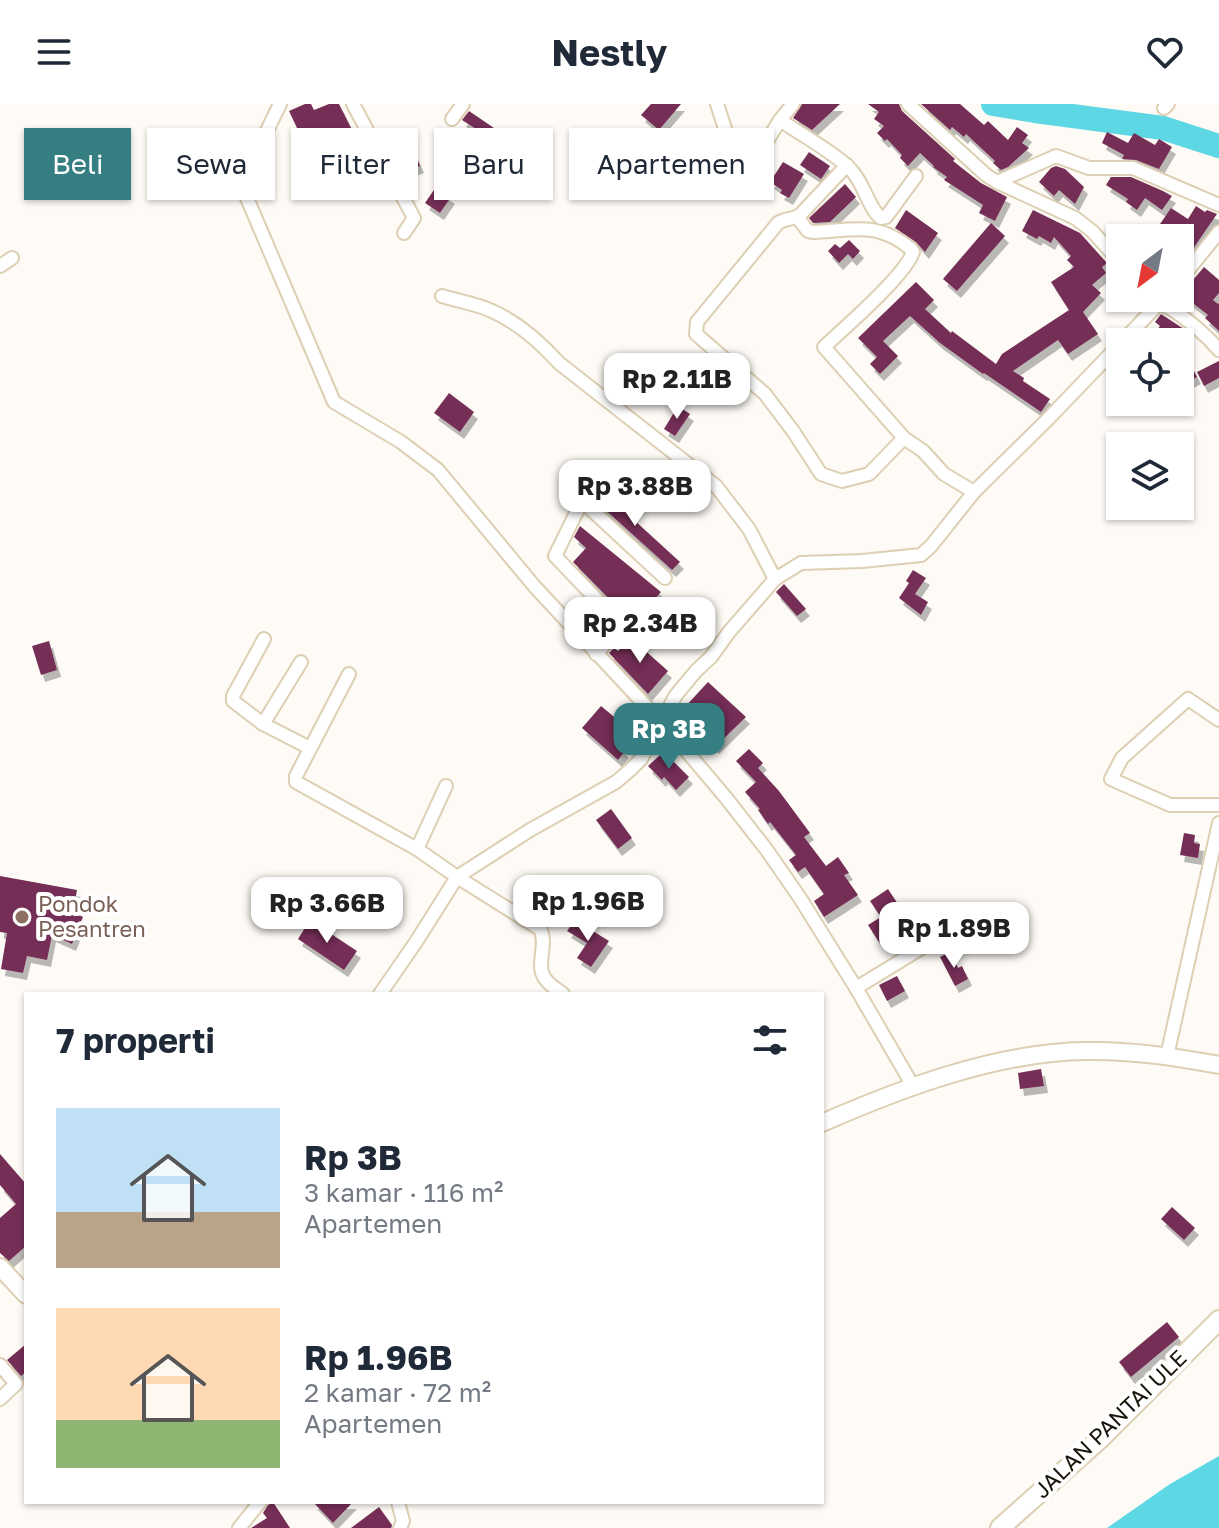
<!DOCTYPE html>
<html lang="id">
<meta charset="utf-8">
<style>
body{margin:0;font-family:"Golos Text",sans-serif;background:#f6f6f7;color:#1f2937;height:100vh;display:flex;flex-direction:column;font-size:30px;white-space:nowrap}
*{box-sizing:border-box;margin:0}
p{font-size:26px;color:#747a83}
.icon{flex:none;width:44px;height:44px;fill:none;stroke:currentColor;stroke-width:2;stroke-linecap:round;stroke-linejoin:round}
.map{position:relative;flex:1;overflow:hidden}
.side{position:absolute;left:24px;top:888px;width:800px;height:512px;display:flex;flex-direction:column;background:#fff;border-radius:0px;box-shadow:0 2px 6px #0004}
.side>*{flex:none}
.hud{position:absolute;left:24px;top:24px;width:800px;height:72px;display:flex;gap:16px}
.needle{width:52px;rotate:212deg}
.buttons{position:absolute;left:1106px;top:120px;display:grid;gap:16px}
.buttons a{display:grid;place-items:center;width:88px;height:88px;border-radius:0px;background:#fff;box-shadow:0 2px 6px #0004;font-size:40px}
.price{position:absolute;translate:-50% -68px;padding:0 18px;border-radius:16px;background:#fff;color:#222;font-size:26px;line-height:52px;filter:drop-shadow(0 2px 4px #0008)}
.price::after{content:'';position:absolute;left:50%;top:48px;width:24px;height:18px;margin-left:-12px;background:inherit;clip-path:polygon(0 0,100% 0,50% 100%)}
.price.selected{background:#357e82;color:#fff}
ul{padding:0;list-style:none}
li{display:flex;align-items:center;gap:24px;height:200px;padding:0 32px}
li span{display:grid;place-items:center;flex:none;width:224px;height:160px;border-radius:0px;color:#555}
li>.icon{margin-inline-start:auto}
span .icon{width:96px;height:96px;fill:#fffc;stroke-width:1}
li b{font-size:34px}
h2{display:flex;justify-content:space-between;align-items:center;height:96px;padding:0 32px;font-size:34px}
.pill{padding:0 28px;border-radius:0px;background:#fff;box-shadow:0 2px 6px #0004;font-size:28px;line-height:72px}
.pill.selected{background:#357e82;color:#fff}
header{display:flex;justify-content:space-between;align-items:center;height:104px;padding:0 32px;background:#fff;font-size:36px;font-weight:700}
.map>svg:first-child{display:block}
.water{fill:#5ed7e4}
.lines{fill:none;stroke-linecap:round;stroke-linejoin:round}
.river{stroke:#5ed7e4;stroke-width:24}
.building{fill:#752f56;filter:url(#shadow)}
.minor-casing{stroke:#ddcfb3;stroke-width:16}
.tertiary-casing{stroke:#ddcfb3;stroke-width:20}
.secondary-casing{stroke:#ddcfb3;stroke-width:22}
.minor{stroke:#fff;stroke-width:12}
.tertiary{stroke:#fff;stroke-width:16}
.secondary{stroke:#fff;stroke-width:18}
.education-dot{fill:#8d6e63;stroke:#fff;stroke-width:3}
.labels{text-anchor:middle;stroke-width:8;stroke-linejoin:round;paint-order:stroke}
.education-label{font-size:22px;fill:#785e54;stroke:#fff;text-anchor:start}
.street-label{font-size:22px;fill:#1a150b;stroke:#fff}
</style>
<header><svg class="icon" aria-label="menu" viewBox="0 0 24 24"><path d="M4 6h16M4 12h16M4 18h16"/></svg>Nestly<svg class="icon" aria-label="heart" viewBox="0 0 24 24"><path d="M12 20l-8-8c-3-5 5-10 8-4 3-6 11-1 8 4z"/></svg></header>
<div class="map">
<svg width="1219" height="1424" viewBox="0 0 1219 1424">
<defs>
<filter id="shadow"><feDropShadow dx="4" dy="7" stdDeviation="0" flood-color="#0004"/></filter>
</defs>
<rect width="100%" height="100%" fill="#fefbf6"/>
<path class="water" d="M1219 1352V1424H1107L1170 1380Z"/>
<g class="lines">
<path class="river" d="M993 0 1035 7 1163 24 1219 42"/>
</g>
<g class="building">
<path d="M305 0H311L314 6 329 0H339L356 34 360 32 367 48 346 56 335 28 305 41 289 7Z"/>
<path d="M651 0H681L659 26 641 11Z"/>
<path d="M802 0H840L812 26 793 14Z"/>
<path d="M868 0H899L902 7 955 55 953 57 981 79 1007 93 995 117 979 109 983 101 944 76 947 73 933 63 934 62 920 49 908 62 900 54 902 51 887 35 885 37 877 29 884 22 874 15 879 8Z"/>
<path d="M921 0H960L984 21 988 17 1008 36 1017 23 1028 31 1022 39 1029 44 1008 63 1001 66 993 59 995 57 966 30 964 33 952 23 950 26Z"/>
<path d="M469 7 494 24 485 38 473 30 476 25 462 16Z"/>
<path d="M709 25 717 37 708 43 719 59 709 66 691 36Z"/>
<path d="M1107 28 1128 39 1134 29 1155 41 1159 35 1172 43 1159 65 1136 56 1122 55 1124 51 1102 39Z"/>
<path d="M413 46 420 62 401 70 392 55Z"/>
<path d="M809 48 830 62 821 75 800 61Z"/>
<path d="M783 58 804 70 789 94 780 89 782 86 770 78Z"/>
<path d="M1056 62 1065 65 1084 83 1075 100 1059 86 1054 92 1039 78 1051 64Z"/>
<path d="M1111 73H1131L1163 87 1172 92 1162 106 1145 94 1137 106 1126 98 1128 95 1106 81Z"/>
<path d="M845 80 856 93 830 118 813 119 809 114Z"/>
<path d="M436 83 451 93 440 109 425 99Z"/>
<path d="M1196 102 1205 108 1207 106 1217 110 1188 152 1180 146V134H1174L1158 123 1171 104 1188 115Z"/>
<path d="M906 106 938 129 925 148 916 138 895 124Z"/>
<path d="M1033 106 1080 129 1107 159 1102 163 1106 169 1092 181 1101 189 1083 208 1098 230 1068 250 1058 236 1013 267 1024 274 1023 277 1050 295 1041 308 984 269 983 270 940 239 910 212 883 237 898 252 880 270 870 260 877 253 858 234 916 178 934 196 925 205 951 229 952 227 996 260 1002 250 1069 206 1051 178 1074 163 1067 156 1071 152 1054 133 1051 139 1039 132 1037 135 1022 127Z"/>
<path d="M991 119 1005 132 957 187 943 175Z"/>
<path d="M849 136 860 147 853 155 848 150 839 159 828 147 835 140 840 144Z"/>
<path d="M1204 163 1219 176V189L1213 196 1218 200 1219 199V227L1205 214 1208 211 1181 190Z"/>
<path d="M1161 210 1184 225 1175 238H1148L1160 222 1155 218Z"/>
<path d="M1180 240 1197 273 1180 282Z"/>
<path d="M1219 257V274L1204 282 1197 268Z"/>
<path d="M449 289 474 308 460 328 434 309Z"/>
<path d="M678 302 690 310 675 332 664 325Z"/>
<path d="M598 383 680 458 672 466 590 392Z"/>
<path d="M580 422 661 488 633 519 573 458 586 444 574 433Z"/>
<path d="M913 466 926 474 915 490 928 498 921 511 899 494 909 479 906 477Z"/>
<path d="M784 480 806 505 797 512 776 488Z"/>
<path d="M631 534 668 567 648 590 609 549 614 544 618 547Z"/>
<path d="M49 537 57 566 41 571 32 542Z"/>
<path d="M708 578 746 613 715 643 704 632 716 621 701 607 693 615 683 605Z"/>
<path d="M601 602 630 626 617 640 625 647 618 656 582 624Z"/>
<path d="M749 645 763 659 758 664 779 687 810 729 804 733 826 762 838 753 849 769 844 771 858 791 824 813 814 797 824 790 805 763 798 768 789 756 796 751 770 718 768 720 758 706 760 705 745 688 756 678 736 657Z"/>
<path d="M666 650 689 673 676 686 664 673 662 676 648 662 660 651 663 654Z"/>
<path d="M611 705 632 734 618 745 596 716Z"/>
<path d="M1184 729 1195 731 1194 739 1200 740 1198 754 1180 751Z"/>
<path d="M0 772 77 786 73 808 83 813 72 840 52 831 47 856 27 852 23 869 1 865 7 829 0 828Z"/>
<path d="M888 785 898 800 889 806 910 840 899 847 889 832 879 838 868 821 881 813 870 797Z"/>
<path d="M310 816 357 847 344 866 298 835Z"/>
<path d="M575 816 609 837 591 863 577 854 587 839 567 827Z"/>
<path d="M950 848 958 864 962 862 968 875 955 882 940 853Z"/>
<path d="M897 872 905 887 887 897 879 881Z"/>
<path d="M1041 965 1044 982 1020 985 1018 969Z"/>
<path d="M0 1050 26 1080V1142L9 1157 0 1149V1114L16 1100 0 1081Z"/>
<path d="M1172 1103 1195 1124 1184 1136 1161 1115Z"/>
<path d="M1167 1218 1179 1233 1131 1273 1119 1258Z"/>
<path d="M26 1240V1268L21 1272 7 1256Z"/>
<path d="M273 1398 290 1424H251L267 1414 263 1409 268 1401Z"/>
<path d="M313 1398H353L333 1419Z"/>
<path d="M379 1403 392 1421 391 1424H351Z"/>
</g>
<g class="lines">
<defs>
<g id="minor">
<path d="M280 0 241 80 334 298 401 338 438 366 535 483 673 631 727 695 766 745 800 794 856 884 913 982"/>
<path d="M353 0 414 114 404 129"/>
<path d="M717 0 729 37 747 57 751 59 754 58 780 16C800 30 837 50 852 67 864 80 869 105 881 114L886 113 916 72"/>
<path d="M908 0 986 71 997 78 1075 114 1092 127 1120 158"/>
<path d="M1164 4 1168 0"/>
<path d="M452 15 463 0"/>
<path d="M780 16 793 0"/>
<path d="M847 61 800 111C793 116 787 113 778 119L697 218 696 230 765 290 793 327 821 370 842 377 869 370 904 334"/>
<path d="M997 78 1056 52 1089 64H1133L1219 101"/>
<path d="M797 113 808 127 814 128C854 126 877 117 911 145L913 148C905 172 844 224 824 243L904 334 923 347 944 370 974 388"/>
<path d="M0 162 12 154"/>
<path d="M1180 176 1219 128"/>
<path d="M442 192C458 197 477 200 492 207 519 219 540 238 559 259L716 382 749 425 775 475"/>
<path d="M1154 194C1159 200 1163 201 1170 204 1187 215 1206 231 1219 246"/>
<path d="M1122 238 1164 194"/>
<path d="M264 535 233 592V597L263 620 310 644"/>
<path d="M596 550 622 522 555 452 582 397 665 474"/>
<path d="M349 570 296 672V678L417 745 457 773 540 825C549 841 533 863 547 877 551 882 558 886 563 890"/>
<path d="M1219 616 1188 595 1122 654 1111 675 1170 701H1219"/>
<path d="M263 620 301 558"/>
<path d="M417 745 446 682"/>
<path d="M856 884 938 834"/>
<path d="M380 890 416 838 457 773 530 726 616 678 630 666 641 655 676 591 696 567 711 553 729 528 775 475 801 459 862 457 921 451 931 442 974 388 1048 315 1120 240"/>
<path d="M1167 952 1219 719"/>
<path d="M0 1261 16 1280 0 1295"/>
<path d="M398 1398 403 1417 400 1424"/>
<path d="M239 1424 260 1398"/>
</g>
<g id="tertiary">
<path d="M822 1019C902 984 997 948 1086 947 1130 946 1175 953 1219 961"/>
<path d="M0 1163 26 1191"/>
</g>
<path id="secondary" d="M1000 1424 1101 1334 1219 1216"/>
</defs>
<use href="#minor" class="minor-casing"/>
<use href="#tertiary" class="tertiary-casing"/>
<use href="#secondary" class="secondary-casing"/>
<use href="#minor" class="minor"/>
<use href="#tertiary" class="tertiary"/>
<use href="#secondary" class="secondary"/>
</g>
<circle class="education-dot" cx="22" cy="813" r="8"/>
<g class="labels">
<g class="education-label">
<text x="38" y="808">Pondok<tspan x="38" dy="25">Pesantren</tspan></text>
</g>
<g class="street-label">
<text transform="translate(1110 1320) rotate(-44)" y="8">JALAN PANTAI ULE</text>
</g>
</g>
</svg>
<div class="buttons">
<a><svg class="needle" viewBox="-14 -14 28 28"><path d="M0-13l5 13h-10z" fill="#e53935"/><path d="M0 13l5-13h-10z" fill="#747a83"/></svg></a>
<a><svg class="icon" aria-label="locate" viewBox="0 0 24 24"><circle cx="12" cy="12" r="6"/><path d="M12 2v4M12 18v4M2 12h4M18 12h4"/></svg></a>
<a><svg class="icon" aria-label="layers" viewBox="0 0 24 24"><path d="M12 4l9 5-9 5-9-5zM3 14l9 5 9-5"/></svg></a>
</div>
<b class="price" style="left:677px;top:317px">Rp 2.11B</b>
<b class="price" style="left:635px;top:424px">Rp 3.88B</b>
<b class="price" style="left:640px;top:561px">Rp 2.34B</b>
<b class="price selected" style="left:669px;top:667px">Rp 3B</b>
<b class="price" style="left:588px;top:839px">Rp 1.96B</b>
<b class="price" style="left:327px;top:841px">Rp 3.66B</b>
<b class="price" style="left:954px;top:866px">Rp 1.89B</b>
<div class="hud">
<a class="pill selected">Beli</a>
<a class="pill">Sewa</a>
<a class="pill">Filter</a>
<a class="pill">Baru</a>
<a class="pill">Apartemen</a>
</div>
<section class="side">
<h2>7 properti<svg class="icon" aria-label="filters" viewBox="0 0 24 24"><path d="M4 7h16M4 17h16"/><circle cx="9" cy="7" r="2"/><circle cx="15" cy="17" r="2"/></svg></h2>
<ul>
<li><span style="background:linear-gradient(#bfe0f5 65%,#b9a48a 0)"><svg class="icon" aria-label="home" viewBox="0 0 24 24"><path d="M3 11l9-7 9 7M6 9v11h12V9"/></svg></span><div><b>Rp 3B</b><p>3 kamar · 116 m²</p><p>Apartemen</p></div></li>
<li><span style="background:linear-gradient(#ffd9b3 70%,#8fb573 0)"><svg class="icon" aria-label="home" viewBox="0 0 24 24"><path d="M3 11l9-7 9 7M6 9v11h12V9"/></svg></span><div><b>Rp 1.96B</b><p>2 kamar · 72 m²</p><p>Apartemen</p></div></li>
</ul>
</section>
</div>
